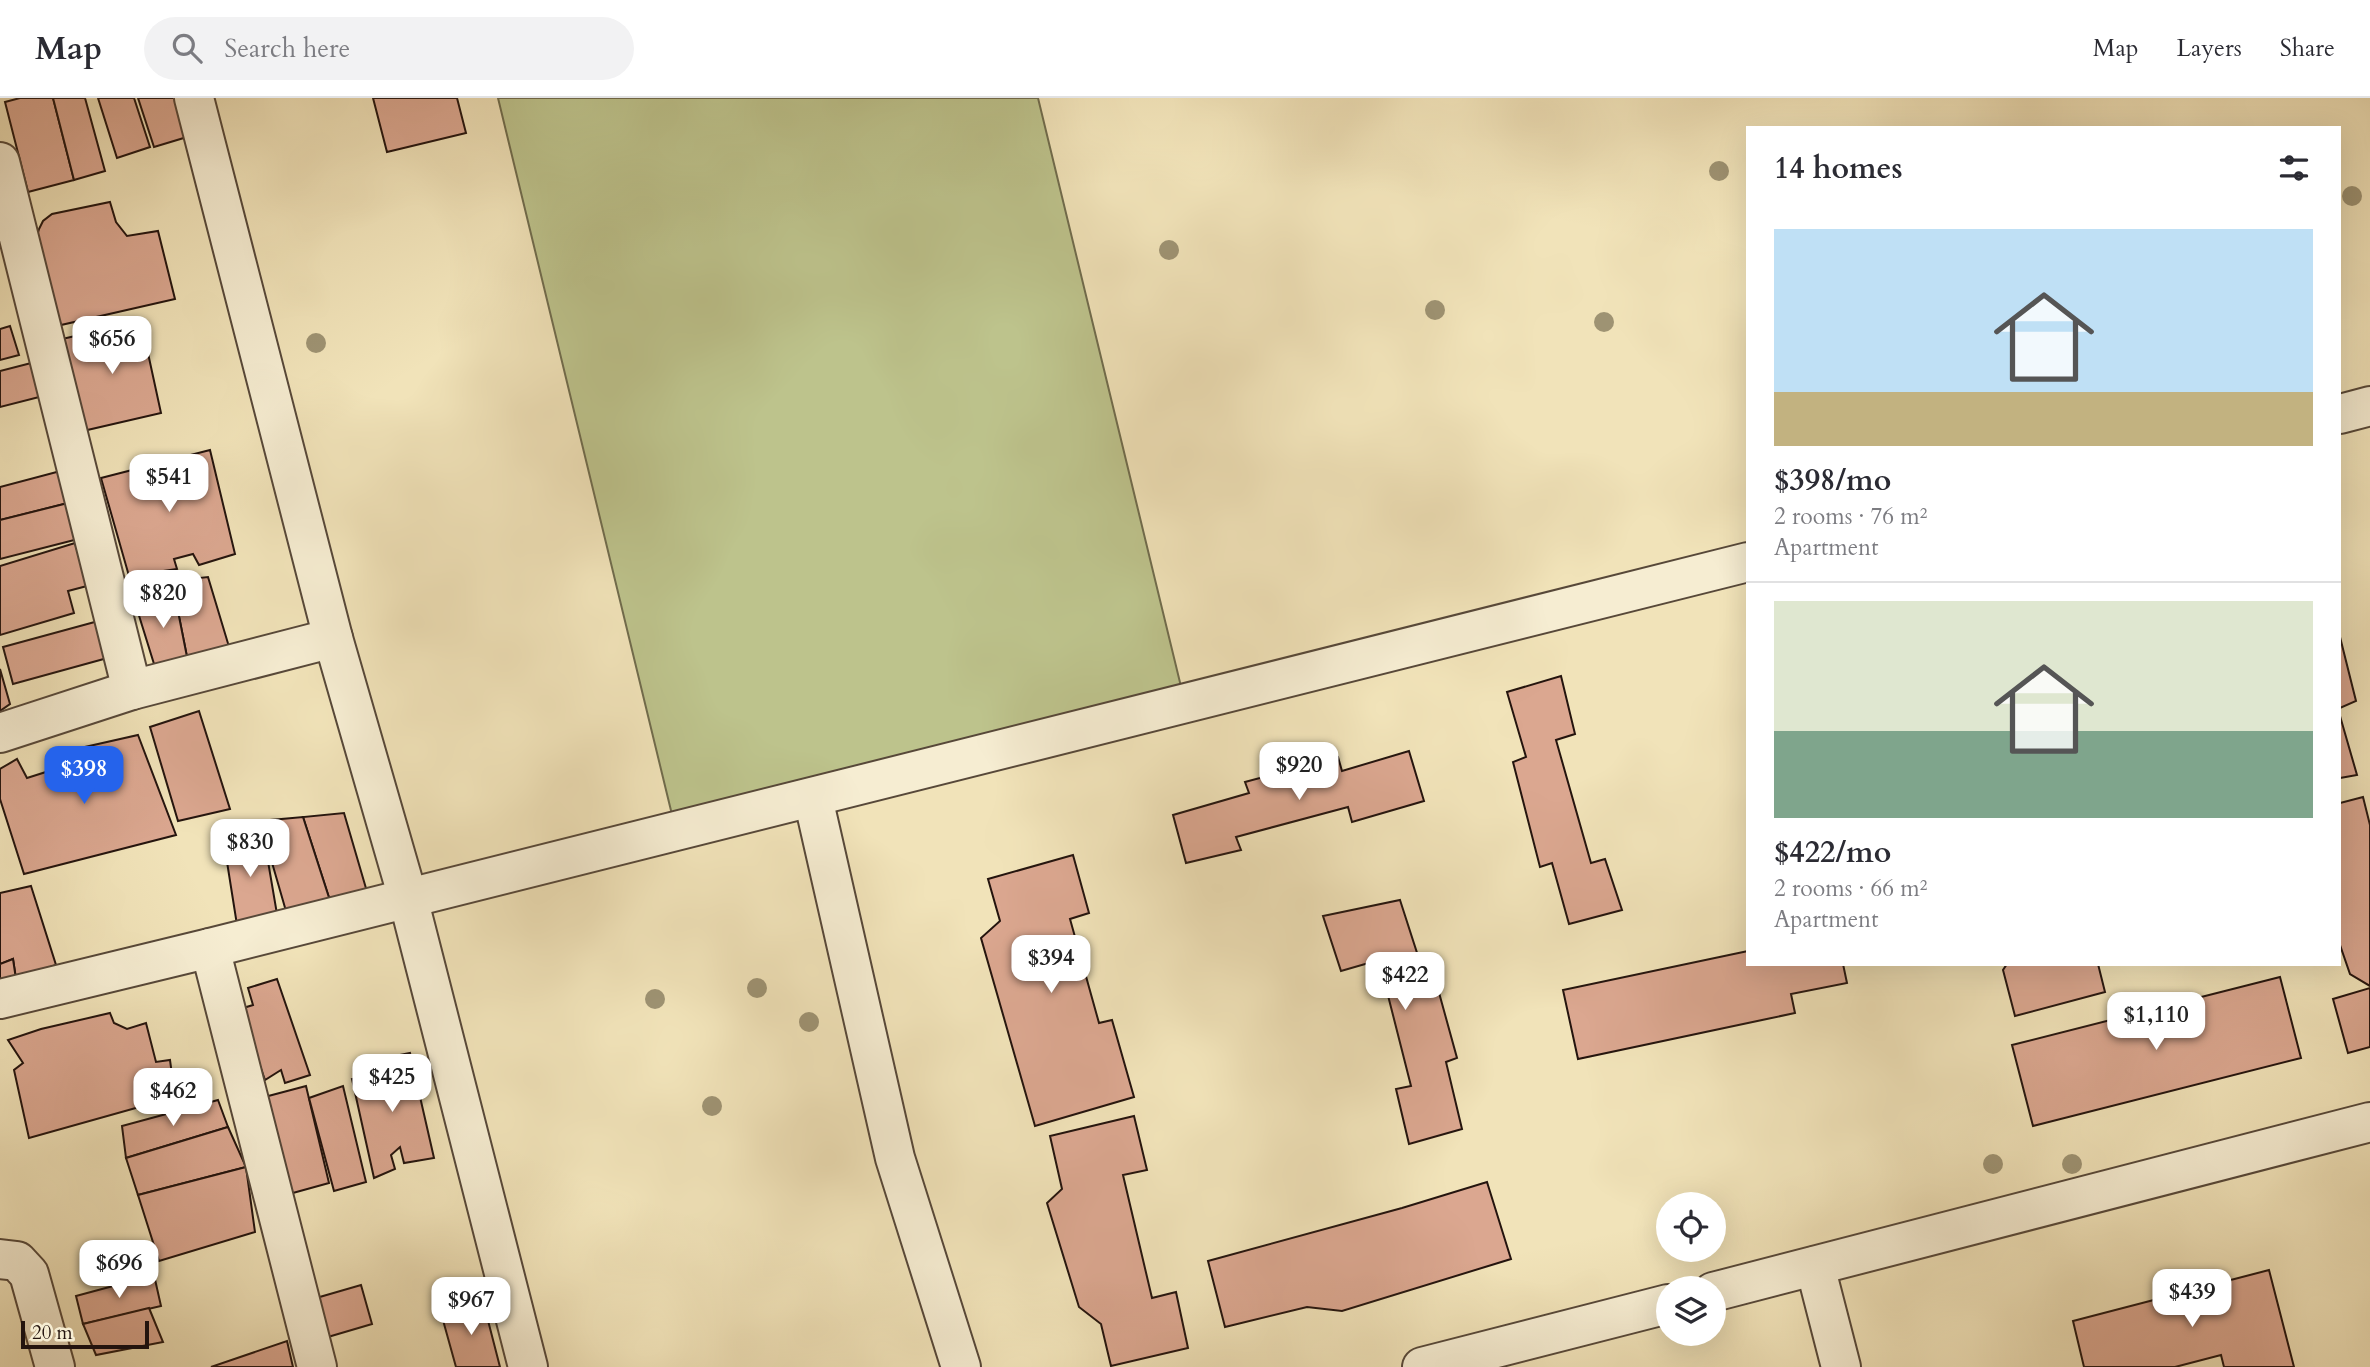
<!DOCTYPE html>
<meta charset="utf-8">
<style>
body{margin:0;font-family:Cardo,serif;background:#f2f2f3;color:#2b2b33;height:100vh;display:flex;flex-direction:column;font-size:26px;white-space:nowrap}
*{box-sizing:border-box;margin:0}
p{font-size:23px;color:#7c7c81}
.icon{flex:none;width:38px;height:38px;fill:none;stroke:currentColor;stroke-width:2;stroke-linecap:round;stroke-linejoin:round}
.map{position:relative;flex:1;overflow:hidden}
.details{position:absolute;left:1746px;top:28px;width:595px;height:840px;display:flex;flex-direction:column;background:#fff;border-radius:0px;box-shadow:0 7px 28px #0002}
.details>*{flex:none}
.controls{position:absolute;left:1656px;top:1094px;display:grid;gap:14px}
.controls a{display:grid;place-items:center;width:70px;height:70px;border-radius:50%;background:#fff;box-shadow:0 7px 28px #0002;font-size:35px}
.scale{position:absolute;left:21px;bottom:18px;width:128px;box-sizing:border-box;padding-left:7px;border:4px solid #24140e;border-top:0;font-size:19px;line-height:24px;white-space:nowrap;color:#24140e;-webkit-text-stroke:5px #f6edd2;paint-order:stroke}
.price{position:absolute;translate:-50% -60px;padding:0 16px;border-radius:14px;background:#fff;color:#222;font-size:23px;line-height:46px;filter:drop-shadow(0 2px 4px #0008)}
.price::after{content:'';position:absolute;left:50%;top:42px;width:21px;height:16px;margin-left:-10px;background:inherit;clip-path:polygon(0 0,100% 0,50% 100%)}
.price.current{background:#2563eb;color:#fff}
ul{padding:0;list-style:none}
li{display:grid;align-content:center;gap:14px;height:371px;padding:0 28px}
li+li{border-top:2px solid #e1e1e2}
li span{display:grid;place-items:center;height:217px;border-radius:0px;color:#555}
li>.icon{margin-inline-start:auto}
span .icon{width:126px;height:126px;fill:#fffc;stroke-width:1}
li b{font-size:30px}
h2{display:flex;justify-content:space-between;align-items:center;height:84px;padding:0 28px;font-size:30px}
header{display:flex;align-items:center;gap:42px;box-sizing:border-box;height:98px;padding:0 35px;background:#fff;border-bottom:2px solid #e1e1e2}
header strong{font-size:33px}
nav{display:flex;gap:38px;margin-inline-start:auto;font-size:24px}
.search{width:490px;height:63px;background:#f2f2f3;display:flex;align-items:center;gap:18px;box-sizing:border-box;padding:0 24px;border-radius:38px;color:#7c7c81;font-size:26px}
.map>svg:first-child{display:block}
.green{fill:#bdc38c;stroke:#706c4d;stroke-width:2}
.building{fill:#dba790;stroke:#24140e;stroke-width:2}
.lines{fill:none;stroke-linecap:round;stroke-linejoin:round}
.minor-casing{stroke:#574839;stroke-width:42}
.minor{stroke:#f6edd2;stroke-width:38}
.tree{fill:#9e9373}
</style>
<header>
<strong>Map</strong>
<div class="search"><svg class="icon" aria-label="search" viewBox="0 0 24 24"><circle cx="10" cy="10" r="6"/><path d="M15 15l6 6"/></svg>Search here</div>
<nav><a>Map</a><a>Layers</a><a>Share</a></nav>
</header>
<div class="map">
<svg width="2370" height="1269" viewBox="0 0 2370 1269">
<rect width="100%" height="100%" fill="#f1e3b9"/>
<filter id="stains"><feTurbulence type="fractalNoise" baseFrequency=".00286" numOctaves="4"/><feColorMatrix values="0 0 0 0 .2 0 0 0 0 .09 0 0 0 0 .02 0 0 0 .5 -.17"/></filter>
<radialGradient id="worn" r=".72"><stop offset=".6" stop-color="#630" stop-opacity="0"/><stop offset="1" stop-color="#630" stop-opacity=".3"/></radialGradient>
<path class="green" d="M498 0H1038L1185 605 675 729Z"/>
<g class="building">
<path d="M20 0H53L74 82 28 94 5 4Z"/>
<path d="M53 0H85L105 73 74 82Z"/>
<path d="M98 0H134L150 49 117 60Z"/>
<path d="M138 0H175L187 39 154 49Z"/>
<path d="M373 0H457L466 35 387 54Z"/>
<path d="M110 104 116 124 127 138 158 133 175 201 61 227 39 162 35 145 39 131 43 123 52 116Z"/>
<path d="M141 223 161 315 83 333 62 241Z"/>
<path d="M10 228 19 257 0 262V231Z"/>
<path d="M39 263 47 297 0 309V273Z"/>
<path d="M210 352 235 456 199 467 193 456 174 461 177 471 129 478 101 380Z"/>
<path d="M68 371 76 403 0 422V389Z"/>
<path d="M76 403 86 439 0 461V422Z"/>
<path d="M75 445 87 488 68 493 74 515 0 537V468Z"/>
<path d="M208 479 233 562 190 574 172 483Z"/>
<path d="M172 483 190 574 159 582 132 495Z"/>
<path d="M102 522 111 559 13 586 3 549Z"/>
<path d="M2340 539 2356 603 2340 610Z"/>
<path d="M0 571 10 606 0 613Z"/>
<path d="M1561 578 1575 636 1556 642 1591 765 1605 761 1622 812 1569 826 1552 765 1540 769 1513 664 1526 659 1507 594Z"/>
<path d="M199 613 230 711 178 723 150 629Z"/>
<path d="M2340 618 2357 677 2340 680Z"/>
<path d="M138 637 176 737 24 776 0 701V671L17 661 27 680 71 666 67 653Z"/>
<path d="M1409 653 1424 703 1352 724 1348 709 1236 739 1241 752 1186 765 1173 717 1249 695 1245 684 1338 659 1342 673Z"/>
<path d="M2363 699 2370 727V888L2350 876 2340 847V705Z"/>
<path d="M344 715 370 804 333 812 303 719Z"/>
<path d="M303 719 333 812 290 827 260 723Z"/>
<path d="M263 734 277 816 237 827 224 745Z"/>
<path d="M1073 757 1089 815 1070 821 1099 925 1112 922 1134 999 1035 1028 981 840 1000 823 988 781Z"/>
<path d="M31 788 56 867 16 881 13 861 0 866V795Z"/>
<path d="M1400 802 1420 864 1430 862 1457 960 1446 964 1462 1031 1409 1046 1396 991 1411 988 1379 862 1341 873 1323 818Z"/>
<path d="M1748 853V866H1843L1847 885 1791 896 1795 915 1578 961 1563 892Z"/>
<path d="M13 861 16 881 0 886V866Z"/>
<path d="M2007 866H2098L2105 894 2015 918 2003 872Z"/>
<path d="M2280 879 2301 960 2033 1028 2012 947Z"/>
<path d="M277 881 310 977 285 985 281 972 265 982 240 911 253 907 248 890Z"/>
<path d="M2370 890V949L2348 955 2333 901Z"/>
<path d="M110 915 114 925 127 931 146 925 156 964 170 962 175 999 29 1040 14 972 23 965 8 942 41 931Z"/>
<path d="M410 955 434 1060 404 1065 400 1049 391 1057 395 1071 374 1080 352 981 376 977 370 963Z"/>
<path d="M306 988 329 1085 282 1098 257 1001Z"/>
<path d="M343 988 366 1084 334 1093 309 1000Z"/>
<path d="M218 1002 228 1029 126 1060 122 1028Z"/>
<path d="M1134 1018 1147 1072 1123 1077 1152 1200 1176 1194 1188 1250 1111 1268 1101 1226 1079 1209 1047 1105 1062 1091 1050 1038Z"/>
<path d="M228 1029 246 1069 138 1097 126 1060Z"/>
<path d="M246 1069 255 1134 159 1163 138 1097Z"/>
<path d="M1487 1084 1511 1161 1342 1213 1307 1209 1225 1229 1208 1163 1402 1110Z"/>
<path d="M2269 1172 2294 1269H2224L2221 1257 2175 1269H2084L2073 1223Z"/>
<path d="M154 1177 161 1208 83 1226 76 1198Z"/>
<path d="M361 1187 372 1226 311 1244 299 1205Z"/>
<path d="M483 1203 500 1269H456L441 1215Z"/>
<path d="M149 1210 163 1244 96 1257 83 1226Z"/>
<path d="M287 1243 293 1269H211Z"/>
</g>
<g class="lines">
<defs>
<g id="minor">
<path d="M194 0 333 540 408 800 528 1269"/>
<path d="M0 64 132 592"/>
<path d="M2340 316 2370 308"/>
<path d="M0 635 132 592 333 540"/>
<path d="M813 700 895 1060 961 1269"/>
<path d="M210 850 317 1269"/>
<path d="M0 901 210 850 1748 464"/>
<path d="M0 1161 17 1163 29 1176 55 1269"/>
<path d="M1815 1168 1841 1269"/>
<path d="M1713 1194 2370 1024"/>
<path d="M1422 1269 1668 1206"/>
</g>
</defs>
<use href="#minor" class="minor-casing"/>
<use href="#minor" class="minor"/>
</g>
<g class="tree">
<circle cx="1719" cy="73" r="10"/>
<circle cx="2352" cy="98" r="10"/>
<circle cx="1169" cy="152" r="10"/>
<circle cx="1435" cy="212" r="10"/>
<circle cx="1604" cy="224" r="10"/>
<circle cx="316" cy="245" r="10"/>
<circle cx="757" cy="890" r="10"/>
<circle cx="655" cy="901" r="10"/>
<circle cx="809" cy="924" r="10"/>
<circle cx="712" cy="1008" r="10"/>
<circle cx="1993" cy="1066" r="10"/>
<circle cx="2072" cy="1066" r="10"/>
</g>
<rect width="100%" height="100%" filter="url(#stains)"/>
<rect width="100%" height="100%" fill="url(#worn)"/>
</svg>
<div class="controls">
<a><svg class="icon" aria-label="locate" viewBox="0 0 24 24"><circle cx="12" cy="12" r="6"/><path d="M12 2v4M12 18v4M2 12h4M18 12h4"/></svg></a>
<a><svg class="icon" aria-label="layers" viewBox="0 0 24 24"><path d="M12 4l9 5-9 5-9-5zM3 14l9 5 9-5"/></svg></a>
</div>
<div class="scale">20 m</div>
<b class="price" style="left:112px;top:278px">$656</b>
<b class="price" style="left:169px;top:416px">$541</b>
<b class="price" style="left:163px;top:532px">$820</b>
<b class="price" style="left:1299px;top:704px">$920</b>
<b class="price current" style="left:84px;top:708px">$398</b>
<b class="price" style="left:250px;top:781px">$830</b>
<b class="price" style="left:1051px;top:897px">$394</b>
<b class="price" style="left:1405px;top:914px">$422</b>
<b class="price" style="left:2156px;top:954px">$1,110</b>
<b class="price" style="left:392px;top:1016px">$425</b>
<b class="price" style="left:173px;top:1030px">$462</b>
<b class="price" style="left:119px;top:1202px">$696</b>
<b class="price" style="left:2192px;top:1231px">$439</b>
<b class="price" style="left:471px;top:1239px">$967</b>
<section class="details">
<h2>14 homes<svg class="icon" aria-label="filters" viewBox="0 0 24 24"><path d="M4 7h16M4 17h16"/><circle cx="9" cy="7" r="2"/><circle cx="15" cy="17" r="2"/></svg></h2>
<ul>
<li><span style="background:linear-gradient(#bfe0f5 75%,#c2b280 0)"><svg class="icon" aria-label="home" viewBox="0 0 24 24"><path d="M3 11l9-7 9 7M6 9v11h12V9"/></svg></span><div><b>$398/mo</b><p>2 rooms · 76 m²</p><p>Apartment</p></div></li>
<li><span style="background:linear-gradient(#dfe7d0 60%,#7fa58c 0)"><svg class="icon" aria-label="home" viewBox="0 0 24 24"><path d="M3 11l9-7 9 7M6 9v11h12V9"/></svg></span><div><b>$422/mo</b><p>2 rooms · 66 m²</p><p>Apartment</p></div></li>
</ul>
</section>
</div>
